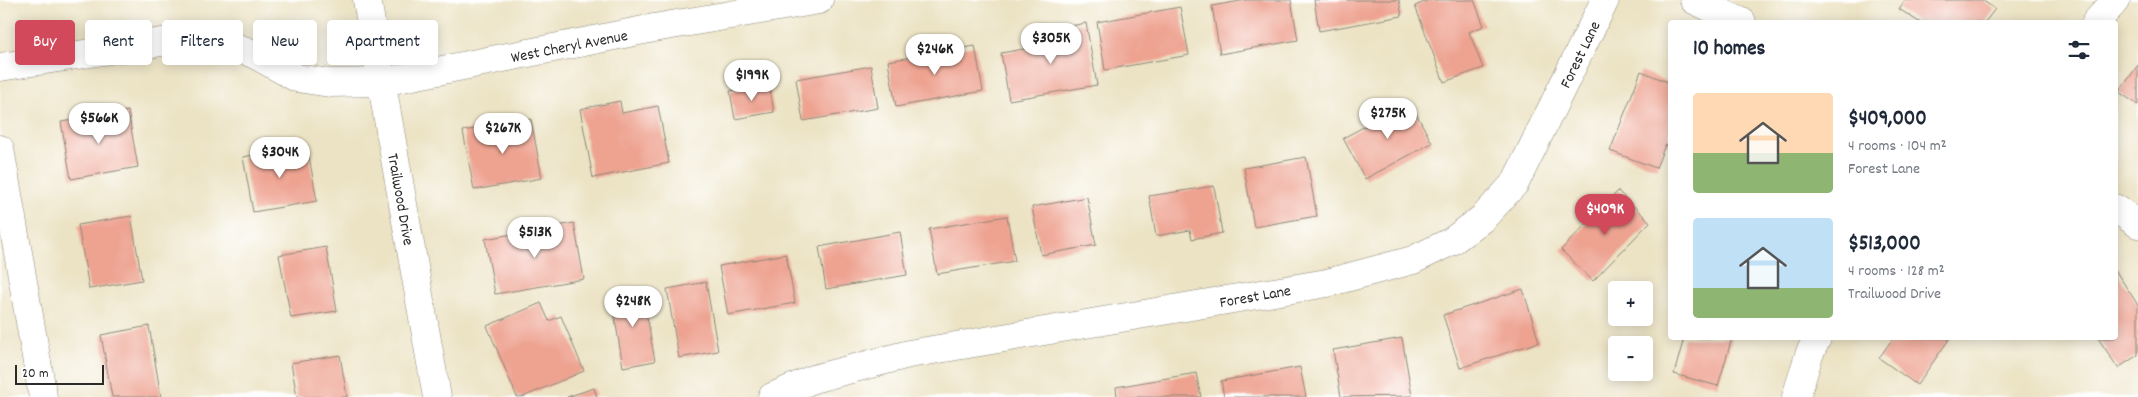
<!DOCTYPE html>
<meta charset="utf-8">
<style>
body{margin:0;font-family:Dekko,sans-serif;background:#f6f6f7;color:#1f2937;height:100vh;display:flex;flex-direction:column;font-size:19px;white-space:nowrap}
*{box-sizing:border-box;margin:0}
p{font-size:16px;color:#747a83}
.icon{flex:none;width:28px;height:28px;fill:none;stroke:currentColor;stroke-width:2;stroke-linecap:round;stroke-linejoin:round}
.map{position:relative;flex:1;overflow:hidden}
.drawer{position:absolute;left:1668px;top:20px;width:450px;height:320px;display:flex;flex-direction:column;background:#fff;border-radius:5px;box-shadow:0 2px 12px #0003}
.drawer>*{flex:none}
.guide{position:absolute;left:15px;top:20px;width:475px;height:45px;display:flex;gap:10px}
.controls{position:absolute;left:1608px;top:281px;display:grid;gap:10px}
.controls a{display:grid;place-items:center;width:45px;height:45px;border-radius:5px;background:#fff;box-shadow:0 2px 12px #0003;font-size:25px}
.scale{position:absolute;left:15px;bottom:12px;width:89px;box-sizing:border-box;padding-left:5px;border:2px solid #2b2b2b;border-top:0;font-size:14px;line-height:18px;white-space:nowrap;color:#2b2b2b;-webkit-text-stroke:4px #fff;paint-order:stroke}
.price{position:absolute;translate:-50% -42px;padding:0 11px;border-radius:18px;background:#fff;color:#222;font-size:16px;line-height:32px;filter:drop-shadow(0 1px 2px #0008)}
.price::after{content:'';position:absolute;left:50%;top:30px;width:15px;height:11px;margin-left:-8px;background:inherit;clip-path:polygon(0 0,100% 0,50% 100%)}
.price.on{background:#d1495b;color:#fff}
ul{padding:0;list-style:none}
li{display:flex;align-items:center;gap:15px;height:125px;padding:0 25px}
li span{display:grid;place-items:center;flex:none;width:140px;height:100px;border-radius:5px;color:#555}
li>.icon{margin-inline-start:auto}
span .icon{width:60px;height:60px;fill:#fffc;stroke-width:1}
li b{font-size:21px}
h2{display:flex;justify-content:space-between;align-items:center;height:60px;padding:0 25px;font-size:21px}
.chip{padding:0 18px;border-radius:5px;background:#fff;box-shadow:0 2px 12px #0003;font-size:18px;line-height:45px}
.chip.on{background:#d1495b;color:#fff}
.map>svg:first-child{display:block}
.building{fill:#eea391}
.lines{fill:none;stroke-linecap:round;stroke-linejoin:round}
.minor-casing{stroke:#8c8778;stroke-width:29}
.tertiary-casing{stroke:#8c8778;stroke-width:29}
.minor{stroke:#fff;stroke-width:28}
.tertiary{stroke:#fff;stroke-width:28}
.labels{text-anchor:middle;stroke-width:4;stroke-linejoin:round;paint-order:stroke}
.street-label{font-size:16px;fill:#2b2b2b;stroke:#fff}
</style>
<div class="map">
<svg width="2138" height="397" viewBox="0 0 2138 397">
<rect width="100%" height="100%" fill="#fff"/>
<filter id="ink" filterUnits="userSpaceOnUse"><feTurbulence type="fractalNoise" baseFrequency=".02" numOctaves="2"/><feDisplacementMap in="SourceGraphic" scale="10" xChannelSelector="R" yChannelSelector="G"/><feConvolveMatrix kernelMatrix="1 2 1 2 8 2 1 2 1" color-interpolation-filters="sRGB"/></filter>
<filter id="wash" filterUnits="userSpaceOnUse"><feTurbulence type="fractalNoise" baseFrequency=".0096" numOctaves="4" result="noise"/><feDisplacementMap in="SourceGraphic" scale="20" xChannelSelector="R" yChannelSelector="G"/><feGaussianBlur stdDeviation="1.12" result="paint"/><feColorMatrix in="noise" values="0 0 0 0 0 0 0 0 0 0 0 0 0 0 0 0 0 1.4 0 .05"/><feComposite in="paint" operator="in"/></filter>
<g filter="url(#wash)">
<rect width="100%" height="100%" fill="#ece3c4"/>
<g id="blocks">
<g class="building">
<path d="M1246 0H1291L1298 40 1220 54 1212 6Z"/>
<path d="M1314 0H1399L1402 16 1319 31Z"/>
<path d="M1429 0H1474L1484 26 1469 32 1483 68 1444 82 1415 6Z"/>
<path d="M1905 0H1982L1995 9 1985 22H1919L1899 9Z"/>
<path d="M1180 7 1189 55 1105 70 1097 22Z"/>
<path d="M1086 23 1097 85 1009 100 1001 53 1052 44 1050 30Z"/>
<path d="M975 46 983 91 896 107 888 61Z"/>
<path d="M2138 65V105L2119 92Z"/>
<path d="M871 66 878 108 803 121 796 79Z"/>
<path d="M1641 71 1670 83V147L1665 145 1656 168 1610 151Z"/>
<path d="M769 84 774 112 735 119 730 91Z"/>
<path d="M620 101 622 113 658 106 669 163 593 178 580 109Z"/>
<path d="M1410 102 1432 143 1365 179 1343 138Z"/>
<path d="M128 111 138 167 71 179 61 122Z"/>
<path d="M531 119 542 178 474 190 463 131Z"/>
<path d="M307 145 317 201 253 212 243 157Z"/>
<path d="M1306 157 1317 216 1254 227 1244 168Z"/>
<path d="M1214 186 1222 233 1192 239 1190 230 1156 236 1149 196Z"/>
<path d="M1618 191 1650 222 1593 281 1561 250Z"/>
<path d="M1087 197 1096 245 1041 255 1032 207Z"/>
<path d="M131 216 142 280 89 289 78 225Z"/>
<path d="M1007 216 1015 261 937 274 929 229Z"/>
<path d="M574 223 584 279 495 294 485 239Z"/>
<path d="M900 232 907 275 826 289 819 247Z"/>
<path d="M326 247 337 311 291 318 279 255Z"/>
<path d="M786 254 795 303 728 315 719 266Z"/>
<path d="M2115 270 2138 305V355L2118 368 2098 338H2115Z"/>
<path d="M706 282 718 351 679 358 667 289Z"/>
<path d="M642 289 655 361 623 367 611 294Z"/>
<path d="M1523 289 1539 342 1460 368 1443 315Z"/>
<path d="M541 303 549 321 561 316 584 371 523 397H517L487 326Z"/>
<path d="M149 326 161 397H112L101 335Z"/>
<path d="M1402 338 1412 396 1341 397 1333 350Z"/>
<path d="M1684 338H1732L1718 386 1674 374Z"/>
<path d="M1893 338H1950L1917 385 1879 358Z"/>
<path d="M340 355 347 397H297L291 363Z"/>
<path d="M1300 367 1306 397H1224L1221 381Z"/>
<path d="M1196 373 1201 397H1117L1116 387Z"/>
<path d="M594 388 597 397H567Z"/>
</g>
</g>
</g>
<g filter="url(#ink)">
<use href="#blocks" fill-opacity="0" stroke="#8c8778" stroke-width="1"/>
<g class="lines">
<defs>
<g id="minor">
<path d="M367 0 437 397"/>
<path d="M0 149 43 397"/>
<path d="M2115 208 2138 224"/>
<path d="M772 397 813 379 909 354 1327 283 1413 260 1452 241 1483 218 1515 183 1605 0"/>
</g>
<g id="tertiary">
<path d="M1694 0 1742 22"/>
<path d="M2096 22 2116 0"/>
<path d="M0 67 168 41 210 38 254 54 297 78 330 83 382 82 654 28 819 0"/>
<path d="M1796 397 1809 355 1817 338"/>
</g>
</defs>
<use href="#minor" class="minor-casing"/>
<use href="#tertiary" class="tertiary-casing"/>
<use href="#minor" class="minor"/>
<use href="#tertiary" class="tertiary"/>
</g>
</g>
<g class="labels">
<g class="street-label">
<text transform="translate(569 45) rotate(-11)" y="6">West Cheryl Avenue</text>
<text transform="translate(1579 54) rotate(-64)" y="6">Forest Lane</text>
<text transform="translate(402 199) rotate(80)" y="6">Trailwood Drive</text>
<text transform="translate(1255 295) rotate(-10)" y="6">Forest Lane</text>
</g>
</g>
</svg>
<div class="controls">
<a>+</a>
<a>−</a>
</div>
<div class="scale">20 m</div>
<b class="price" style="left:1051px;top:65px">$305K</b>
<b class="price" style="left:935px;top:76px">$246K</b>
<b class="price" style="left:752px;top:102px">$199K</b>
<b class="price" style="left:1388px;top:140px">$275K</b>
<b class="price" style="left:99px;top:145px">$566K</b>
<b class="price" style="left:503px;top:155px">$267K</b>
<b class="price" style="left:280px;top:179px">$304K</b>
<b class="price on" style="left:1605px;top:236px">$409K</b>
<b class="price" style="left:535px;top:259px">$513K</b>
<b class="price" style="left:633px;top:328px">$248K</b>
<div class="guide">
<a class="chip on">Buy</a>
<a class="chip">Rent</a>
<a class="chip">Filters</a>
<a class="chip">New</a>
<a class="chip">Apartment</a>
</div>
<section class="drawer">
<h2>10 homes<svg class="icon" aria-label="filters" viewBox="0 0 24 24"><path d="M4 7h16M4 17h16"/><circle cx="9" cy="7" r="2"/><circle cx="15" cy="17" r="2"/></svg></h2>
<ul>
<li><span style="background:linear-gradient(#ffd9b3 60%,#8fb573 0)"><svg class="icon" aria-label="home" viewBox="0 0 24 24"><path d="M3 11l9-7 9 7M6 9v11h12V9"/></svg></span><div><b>$409,000</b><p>4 rooms · 104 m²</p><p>Forest Lane</p></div></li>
<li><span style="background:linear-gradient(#bfe0f5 70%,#8fb573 0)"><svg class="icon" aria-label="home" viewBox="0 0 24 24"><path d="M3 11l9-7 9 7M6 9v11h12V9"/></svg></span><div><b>$513,000</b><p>4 rooms · 128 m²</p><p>Trailwood Drive</p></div></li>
</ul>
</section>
</div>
